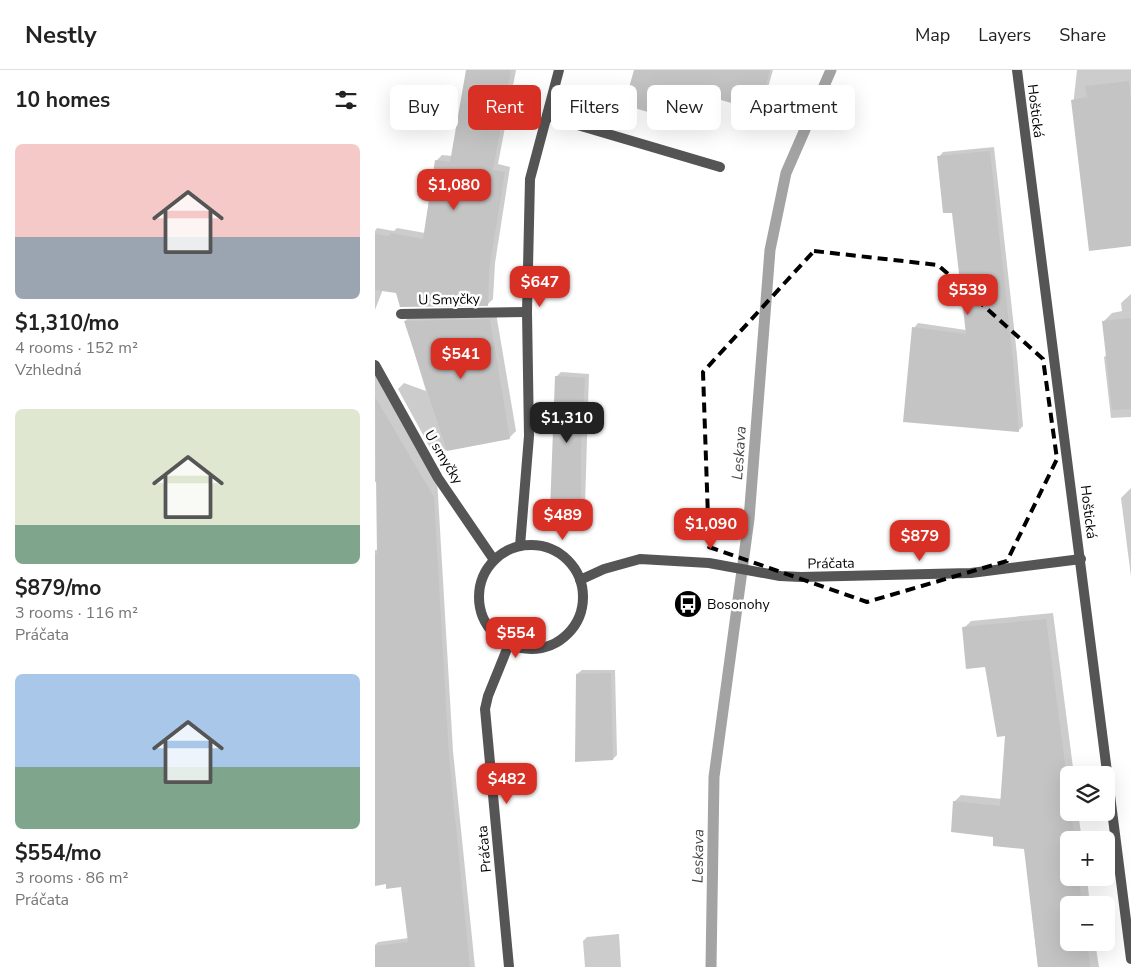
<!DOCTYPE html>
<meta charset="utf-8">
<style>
body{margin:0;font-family:"Nunito Sans",sans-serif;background:#f6f6f6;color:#222;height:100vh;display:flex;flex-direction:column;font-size:19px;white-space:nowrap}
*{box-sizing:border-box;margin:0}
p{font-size:16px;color:#767676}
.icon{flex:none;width:28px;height:28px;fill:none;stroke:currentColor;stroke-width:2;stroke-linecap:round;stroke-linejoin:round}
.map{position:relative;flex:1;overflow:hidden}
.details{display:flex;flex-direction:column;background:#fff;width:375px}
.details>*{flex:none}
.top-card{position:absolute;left:15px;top:15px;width:475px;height:45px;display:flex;gap:10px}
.buttons{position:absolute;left:685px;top:696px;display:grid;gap:10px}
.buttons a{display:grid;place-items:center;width:55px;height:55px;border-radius:8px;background:#fff;box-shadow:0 5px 20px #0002;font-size:25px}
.price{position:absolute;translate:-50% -42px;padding:0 11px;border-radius:10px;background:#d93025;color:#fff;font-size:16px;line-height:32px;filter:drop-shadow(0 1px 2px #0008)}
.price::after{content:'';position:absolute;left:50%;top:30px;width:15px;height:11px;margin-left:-8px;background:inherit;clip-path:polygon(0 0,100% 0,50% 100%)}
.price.active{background:#222;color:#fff}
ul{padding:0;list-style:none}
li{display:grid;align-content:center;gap:10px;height:265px;padding:0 15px}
li span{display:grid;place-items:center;height:155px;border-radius:8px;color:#555}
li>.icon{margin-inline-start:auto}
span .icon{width:90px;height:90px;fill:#fffc;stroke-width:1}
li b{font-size:21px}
h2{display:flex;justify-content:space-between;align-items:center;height:60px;padding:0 15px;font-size:21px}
.pill{padding:0 18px;border-radius:8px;background:#fff;box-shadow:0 5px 20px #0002;font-size:18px;line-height:45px}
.pill.active{background:#d93025;color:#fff}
header{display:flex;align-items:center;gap:30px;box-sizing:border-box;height:70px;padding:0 25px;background:#fff;border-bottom:1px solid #e0e0e0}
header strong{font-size:24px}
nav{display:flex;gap:28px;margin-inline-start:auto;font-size:18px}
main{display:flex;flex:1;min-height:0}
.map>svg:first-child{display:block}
.shadow{fill:#0003}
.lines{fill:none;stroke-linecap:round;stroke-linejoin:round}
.stream{stroke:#a3a3a3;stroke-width:11}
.building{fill:#c4c4c4}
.service{stroke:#555;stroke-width:10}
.pedestrian{stroke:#555;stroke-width:10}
.minor{stroke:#555;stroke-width:10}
.marked{fill:none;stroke:#000;stroke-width:4;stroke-dasharray:10 6;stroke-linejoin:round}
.labels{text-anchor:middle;stroke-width:5;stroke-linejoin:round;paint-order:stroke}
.street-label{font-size:14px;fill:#000;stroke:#fff}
.poi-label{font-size:14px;fill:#000;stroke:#fff;text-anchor:start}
.water-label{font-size:15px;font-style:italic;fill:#444;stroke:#fff}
</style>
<header>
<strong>Nestly</strong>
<nav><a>Map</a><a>Layers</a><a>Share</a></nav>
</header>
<main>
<section class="details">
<h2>10 homes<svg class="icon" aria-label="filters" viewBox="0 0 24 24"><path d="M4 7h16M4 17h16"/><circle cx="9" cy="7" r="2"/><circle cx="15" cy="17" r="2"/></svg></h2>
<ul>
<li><span style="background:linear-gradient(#f6c9c9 60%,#9aa5b1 0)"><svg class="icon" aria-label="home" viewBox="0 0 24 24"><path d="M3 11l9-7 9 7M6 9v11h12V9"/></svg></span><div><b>$1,310/mo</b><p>4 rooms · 152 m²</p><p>Vzhledná</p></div></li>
<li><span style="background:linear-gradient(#dfe7d0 75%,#7fa58c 0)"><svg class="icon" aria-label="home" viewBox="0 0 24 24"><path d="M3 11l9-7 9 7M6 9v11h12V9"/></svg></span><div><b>$879/mo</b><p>3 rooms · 116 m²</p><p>Práčata</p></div></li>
<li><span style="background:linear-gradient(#a9c7e8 60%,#7fa58c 0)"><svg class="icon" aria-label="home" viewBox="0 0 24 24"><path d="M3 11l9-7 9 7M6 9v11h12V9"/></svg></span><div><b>$554/mo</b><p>3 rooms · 86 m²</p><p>Práčata</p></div></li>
</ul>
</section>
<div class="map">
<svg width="756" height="897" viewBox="0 0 756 897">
<rect width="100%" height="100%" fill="#fff"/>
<g class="shadow">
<path d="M93 0H141L123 94 135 97 120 193 118 229 112 235 15 201 0 240V161L2 158 19 161 22 158 50 163 62 90 67 85 77 86Z"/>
<path d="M260 0H398L388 35 383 39 335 26 328 51 323 55Z"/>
<path d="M702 0H756V175L698 36Z"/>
<path d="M619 77 642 285 648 356 643 361 539 258 543 253 591 260 578 141 564 87 568 82Z"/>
<path d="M756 224V347L736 348 729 287 732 285 728 252 737 243 747 241 746 233Z"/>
<path d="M121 243 141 361 134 368 58 383 23 319 29 313 51 321 30 251 37 245Z"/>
<path d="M186 302 214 304 210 435 205 439 181 307Z"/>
<path d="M0 305 6 308 62 408 78 681 100 897H3L0 886V875L3 872 34 868 27 816 12 813 0 814V480H3L2 412H0Z"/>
<path d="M756 418V507L746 428Z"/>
<path d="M678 543 699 705H694V742H703L707 770H694V808H712L715 835H694V872H720L724 897H663L650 778 619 766 579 732 586 725 627 729 632 665 611 596 589 558 596 551Z"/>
<path d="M207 600H240L242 685 238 689 202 604Z"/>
<path d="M244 864 246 897H210L208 871 212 867Z"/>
</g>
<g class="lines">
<path class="stream" d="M336 897 339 707 374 449 395 180 411 103 456 0"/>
</g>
<g class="building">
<path d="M91 0H136L118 100 130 102 114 200 113 236 25 237 21 223 0 220V164L14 166 15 163 48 169 60 90 75 92Z"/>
<path d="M259 0H395L384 41 332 26 324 57 249 35Z"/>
<path d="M754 11 756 31V176L714 181 696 30 712 27 710 16Z"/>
<path d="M615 81 638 290 644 362 528 352 537 257 591 264 577 143H568L562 86Z"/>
<path d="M756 248V339L737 340 727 251Z"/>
<path d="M115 249 135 369 72 381 29 251Z"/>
<path d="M180 306 210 308 206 377V440L175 441Z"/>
<path d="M0 327 59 427 74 687 95 897H0V876L33 872 26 817 11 819V814L0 816V484H2Z"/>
<path d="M671 549 694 723V742H696L700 770H694V808H704L707 835H694V872H712L715 897H663L649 779 618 776V767L576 762 578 731 625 736 630 666 622 667 610 597 591 599 587 557Z"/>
<path d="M236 603 238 690 200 692 201 604Z"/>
</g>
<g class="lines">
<g class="service">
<path d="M172 46 345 97"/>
<path d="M0 295 63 408 119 490"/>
</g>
<path class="pedestrian" d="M26 244 152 242"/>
<g class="minor">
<path d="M642 0 756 889"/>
<circle cx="156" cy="527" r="52"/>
<path d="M145 476 154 366 152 242 155 109 184 0"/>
<path d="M205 510 229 499 265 489 334 493 405 506 426 507 596 503 706 489"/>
<path d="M134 574 113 626 110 639 134 897"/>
</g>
</g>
<path class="marked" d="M439 181 563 195 668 289 682 389 632 491 492 532 334 477 328 302Z"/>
<defs>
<symbol id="bus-disc" viewBox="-11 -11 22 22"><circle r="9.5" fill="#000" stroke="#fff"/><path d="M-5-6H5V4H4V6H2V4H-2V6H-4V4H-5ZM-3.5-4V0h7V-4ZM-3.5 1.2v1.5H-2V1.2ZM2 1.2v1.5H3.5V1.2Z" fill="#fff"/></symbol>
</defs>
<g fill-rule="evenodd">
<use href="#bus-disc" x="297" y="518" width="32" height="32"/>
</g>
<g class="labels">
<g class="street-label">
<text transform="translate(661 41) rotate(83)" y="5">Hoštická</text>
<text transform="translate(74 229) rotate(-1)" y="5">U Smyčky</text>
<text transform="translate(69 387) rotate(59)" y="5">U smyčky</text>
<text transform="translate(714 442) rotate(83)" y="5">Hoštická</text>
<text transform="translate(456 493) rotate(-1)" y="5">Práčata</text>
<text transform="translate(109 779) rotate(-95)" y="5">Práčata</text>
</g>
<g class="poi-label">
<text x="332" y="539">Bosonohy</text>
</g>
<g class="water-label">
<text transform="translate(364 383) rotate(-86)" y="5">Leskava</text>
<text transform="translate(323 786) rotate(-89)" y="5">Leskava</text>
</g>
</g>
</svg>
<div class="buttons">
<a><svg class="icon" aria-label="layers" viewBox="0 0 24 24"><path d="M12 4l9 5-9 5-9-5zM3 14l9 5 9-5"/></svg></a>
<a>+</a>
<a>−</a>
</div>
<b class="price" style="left:79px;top:141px">$1,080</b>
<b class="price" style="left:165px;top:238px">$647</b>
<b class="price" style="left:593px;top:246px">$539</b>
<b class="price" style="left:86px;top:310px">$541</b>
<b class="price active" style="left:192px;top:374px">$1,310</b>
<b class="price" style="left:188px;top:471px">$489</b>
<b class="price" style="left:336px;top:480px">$1,090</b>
<b class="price" style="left:545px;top:492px">$879</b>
<b class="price" style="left:141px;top:589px">$554</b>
<b class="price" style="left:132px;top:735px">$482</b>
<div class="top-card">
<a class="pill">Buy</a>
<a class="pill active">Rent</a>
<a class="pill">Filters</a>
<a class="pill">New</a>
<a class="pill">Apartment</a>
</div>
</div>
</main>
